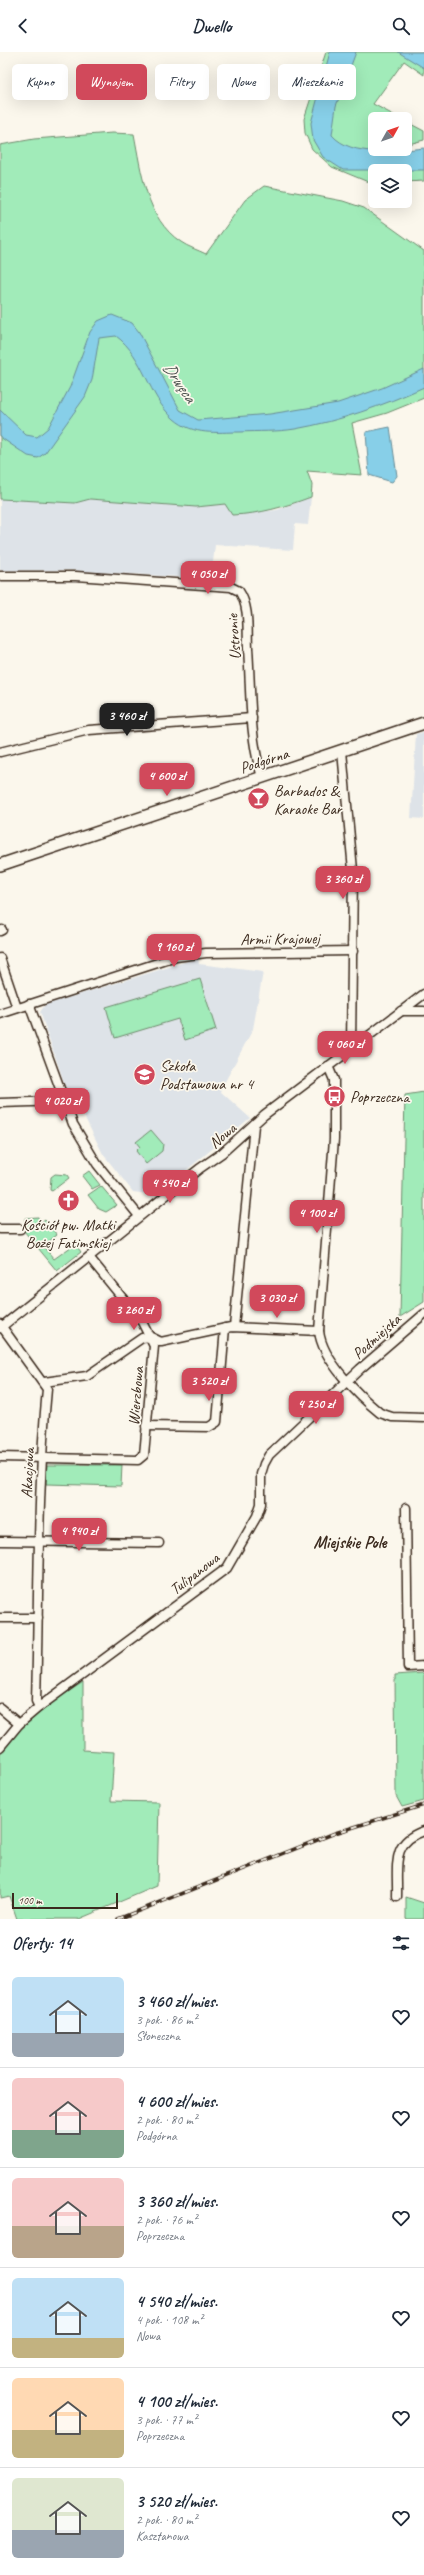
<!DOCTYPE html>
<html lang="pl">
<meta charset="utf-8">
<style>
body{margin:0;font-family:Caveat,sans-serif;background:#f6f6f7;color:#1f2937;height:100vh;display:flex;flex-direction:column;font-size:15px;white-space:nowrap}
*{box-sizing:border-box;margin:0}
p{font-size:13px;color:#747a83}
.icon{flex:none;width:22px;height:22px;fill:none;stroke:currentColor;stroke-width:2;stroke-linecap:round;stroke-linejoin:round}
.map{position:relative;height:1867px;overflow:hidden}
.details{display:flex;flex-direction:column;background:#fff;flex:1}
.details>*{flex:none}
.top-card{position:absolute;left:12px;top:12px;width:400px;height:36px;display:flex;gap:8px}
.needle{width:26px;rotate:50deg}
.controls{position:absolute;left:368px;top:60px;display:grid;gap:8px}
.controls a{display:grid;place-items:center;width:44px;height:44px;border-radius:6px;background:#fff;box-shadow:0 4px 16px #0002;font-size:20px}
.scale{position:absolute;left:12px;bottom:10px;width:106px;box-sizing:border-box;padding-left:4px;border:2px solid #3b2a1e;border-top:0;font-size:11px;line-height:14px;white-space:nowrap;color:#3b2a1e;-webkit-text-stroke:3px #fbf7ec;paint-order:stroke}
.price{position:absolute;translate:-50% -34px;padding:0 9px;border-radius:8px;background:#d1495b;color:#fff;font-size:13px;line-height:26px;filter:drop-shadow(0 1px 2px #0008)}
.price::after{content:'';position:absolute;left:50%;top:24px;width:12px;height:9px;margin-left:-6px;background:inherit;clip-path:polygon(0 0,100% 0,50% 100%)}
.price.active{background:#222;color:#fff}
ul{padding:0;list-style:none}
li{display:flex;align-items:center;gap:12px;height:100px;padding:0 12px}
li+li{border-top:1px solid #e0e1e3}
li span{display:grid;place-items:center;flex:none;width:112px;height:80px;border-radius:6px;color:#555}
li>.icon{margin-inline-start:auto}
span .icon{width:48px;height:48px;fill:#fffc;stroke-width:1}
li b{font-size:17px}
h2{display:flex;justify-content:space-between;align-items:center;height:48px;padding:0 12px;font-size:17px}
.pill{padding:0 14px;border-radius:6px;background:#fff;box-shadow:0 4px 16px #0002;font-size:14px;line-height:36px}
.pill.active{background:#d1495b;color:#fff}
header{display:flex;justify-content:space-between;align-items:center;height:52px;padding:0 12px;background:#fff;font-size:18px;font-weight:700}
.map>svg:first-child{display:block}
.built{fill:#dee3e8}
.green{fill:#a1ebb9;stroke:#6e8a6c}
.water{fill:#87cfe8;stroke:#698d97}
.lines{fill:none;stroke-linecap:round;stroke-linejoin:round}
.street-casing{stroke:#3b2a1e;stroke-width:11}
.secondary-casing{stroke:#3b2a1e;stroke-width:14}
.street{stroke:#fbf7ec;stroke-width:8}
.secondary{stroke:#fbf7ec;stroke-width:11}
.rail-casing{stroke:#3b2a1e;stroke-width:3.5}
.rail{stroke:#fbf7ec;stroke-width:2;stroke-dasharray:6;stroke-linecap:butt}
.labels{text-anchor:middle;stroke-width:3.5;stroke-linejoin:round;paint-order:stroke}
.street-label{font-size:16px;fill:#3b2a1e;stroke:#fbf7ec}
.poi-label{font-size:16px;fill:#3b2a1e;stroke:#fbf7ec;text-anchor:start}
.water-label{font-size:17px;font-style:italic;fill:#4e5350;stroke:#fbf7ec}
.neighbourhood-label{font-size:17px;font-weight:bold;fill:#3b2a1e;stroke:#fbf7ec}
</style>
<header><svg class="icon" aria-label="back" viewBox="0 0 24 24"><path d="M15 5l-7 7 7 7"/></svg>Dwello<svg class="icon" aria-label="search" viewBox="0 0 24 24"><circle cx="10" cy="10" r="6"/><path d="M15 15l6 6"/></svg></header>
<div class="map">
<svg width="424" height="1867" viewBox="0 0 424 1867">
<rect width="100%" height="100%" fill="#fbf7ec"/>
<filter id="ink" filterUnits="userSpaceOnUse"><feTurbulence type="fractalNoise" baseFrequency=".025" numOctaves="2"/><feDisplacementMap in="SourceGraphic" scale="8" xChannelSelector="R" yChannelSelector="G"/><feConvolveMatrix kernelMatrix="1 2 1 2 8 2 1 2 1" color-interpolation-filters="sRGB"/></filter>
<g filter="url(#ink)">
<g class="built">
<path d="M311 445 308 473 295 472 293 498 215 493 211 527 68 518H0V447L75 451 90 447 196 455 225 452 232 463 277 458Z"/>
<path d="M424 680V767L411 766 416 682Z"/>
<path d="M198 906 199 912 263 920 253 977 220 1039 250 1066 156 1143 133 1140 103 1102 71 1038 67 1039 40 960 45 953Z"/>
</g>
<g class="green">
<path d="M326 0H424V23L404 9 373 52 401 67H375V97L424 98V129L405 130V119H375V132H373L332 115 312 97 305 81 304 67Z"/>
<path d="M405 69 424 79V88L405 93Z"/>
<path d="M112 81 134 82C141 118 146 167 181 190 188 195 198 198 206 202L245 148 264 134 343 149 364 156 424 199V346L387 361 352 371 362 423 307 419 312 433 311 445C284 455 260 462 232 463L225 452 196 455 90 447 75 451 0 447V93L34 87Z"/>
<path d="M200 927 216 978 185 988 178 967 115 986 106 955Z"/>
<path d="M424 1040V1250L400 1265 405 1043Z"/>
<path d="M151 1078 163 1092 162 1099 146 1112 136 1099 140 1095 136 1090Z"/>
<path d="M89 1119 100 1133 92 1137 82 1124Z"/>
<path d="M55 1122 67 1123 69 1126 52 1139 50 1138 51 1125Z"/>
<path d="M101 1134 117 1153 106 1160 99 1157 88 1143Z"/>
<path d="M38 1165 42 1170 45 1168 57 1183 43 1194 54 1207 75 1192 81 1200 57 1219 24 1179 25 1166Z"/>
<path d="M47 1413H122L121 1434 46 1432Z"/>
<path d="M424 1621V1749L402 1755 396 1744 395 1623Z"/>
<path d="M83 1630V1698L114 1700 111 1749 159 1750 157 1834 79 1867H17L9 1844 0 1846V1702L23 1670Z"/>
<path d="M406 1845 424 1851V1867H406Z"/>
</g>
<g class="water">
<path d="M330 0H356L336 54 332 83C352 106 396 99 424 96V118H343L323 105 313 88 311 71Z"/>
<path d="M398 0H424V16Z"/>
<path d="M112 263 132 271 139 280 180 358 198 368 270 362 338 351 382 336 424 317V335C382 354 340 369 295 377 277 380 258 379 240 380 216 380 194 384 174 367 148 345 144 304 116 284L99 286 92 328 85 345 45 401 38 406 28 404 3 387 0 383V358L26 383 37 385 48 376 70 335 90 280 98 269Z"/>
<path d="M390 375 397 424 392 430 369 423 366 380Z"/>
</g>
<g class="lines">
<defs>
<g id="street">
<path d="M0 524H76L231 535 239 539C250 555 247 578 248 596 251 639 249 684 262 725"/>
<path d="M342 699 353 818 351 996"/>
<path d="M0 700 89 678 252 666"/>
<path d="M0 879 2 878"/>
<path d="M0 906 17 956"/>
<path d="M29 952 73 1072 97 1112 139 1164"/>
<path d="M401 959H424"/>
<path d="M0 962 176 905 206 901 353 899"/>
<path d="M328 1014 334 1028V1087L319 1279C322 1308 358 1343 380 1361L392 1365 424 1366"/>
<path d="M0 1051 63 1049"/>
<path d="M0 1177H20"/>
<path d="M0 1272 47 1337C37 1441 39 1545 36 1649L39 1655"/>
<path d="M234 1275 254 1073"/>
<path d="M0 1276 199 1117 222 1101 264 1063 424 942"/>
<path d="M44 1330 87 1324 142 1286 151 1285 161 1290 231 1275 319 1279"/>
<path d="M146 1374 209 1375 217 1370 225 1276"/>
<path d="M0 1405 138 1408 144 1403 154 1294 142 1270 89 1205"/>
<path d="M406 1456 408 1615 424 1614"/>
<path d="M0 1489 159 1491"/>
<path d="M0 1566H38"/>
<path d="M0 1656 19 1672"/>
<path d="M0 1695 19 1672 39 1655 227 1516 257 1464 261 1452V1422L264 1412 269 1403 360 1317 424 1262"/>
<path d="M397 1845C398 1815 390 1790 424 1779"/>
</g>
<path id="secondary" d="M0 813 424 671"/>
</defs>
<use href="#street" class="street-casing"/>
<use href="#secondary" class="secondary-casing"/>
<use href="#street" class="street"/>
<use href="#secondary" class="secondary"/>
<defs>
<path id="rail" d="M118 1867 335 1781 424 1753"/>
</defs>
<use href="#rail" class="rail-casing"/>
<use href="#rail" class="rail"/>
</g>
</g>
<defs>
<symbol id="bar-disc" viewBox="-11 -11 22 22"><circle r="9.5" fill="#d1495b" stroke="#fbf7ec"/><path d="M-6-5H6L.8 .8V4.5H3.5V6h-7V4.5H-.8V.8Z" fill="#fff"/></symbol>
<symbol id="school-disc" viewBox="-11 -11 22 22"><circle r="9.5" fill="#d1495b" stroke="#fbf7ec"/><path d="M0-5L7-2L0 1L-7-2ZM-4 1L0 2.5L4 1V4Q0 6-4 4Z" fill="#fff"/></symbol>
<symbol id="bus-disc" viewBox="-11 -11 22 22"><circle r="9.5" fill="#d1495b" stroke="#fbf7ec"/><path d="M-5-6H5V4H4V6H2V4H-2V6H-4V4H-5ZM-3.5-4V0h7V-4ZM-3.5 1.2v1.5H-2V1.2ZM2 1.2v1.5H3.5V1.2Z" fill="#fff"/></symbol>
<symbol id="church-disc" viewBox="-11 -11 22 22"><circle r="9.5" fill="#d1495b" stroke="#fbf7ec"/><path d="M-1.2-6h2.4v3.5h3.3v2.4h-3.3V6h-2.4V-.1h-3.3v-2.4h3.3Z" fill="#fff"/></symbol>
</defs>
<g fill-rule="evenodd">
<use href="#bar-disc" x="246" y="734" width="25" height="25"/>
<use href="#school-disc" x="132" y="1010" width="25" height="25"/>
<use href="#bus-disc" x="322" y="1032" width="25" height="25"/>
<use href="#church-disc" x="56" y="1136" width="25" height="25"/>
</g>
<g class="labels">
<g class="street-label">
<text transform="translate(233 585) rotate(-94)" y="6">Ustronie</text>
<text transform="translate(264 708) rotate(-18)" y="6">Podgórna</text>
<text transform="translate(280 886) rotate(-1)" y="6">Armii Krajowej</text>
<text transform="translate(222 1083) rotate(-40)" y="6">Nowa</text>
<text transform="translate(376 1284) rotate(-42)" y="6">Podmiejska</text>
<text transform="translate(135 1344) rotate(-85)" y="6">Wierzbowa</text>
<text transform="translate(27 1421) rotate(-87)" y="6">Akacjowa</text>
<text transform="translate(194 1521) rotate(-38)" y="6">Tulipanowa</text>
</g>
<g class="poi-label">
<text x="274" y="744">Barbados &amp;<tspan x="274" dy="18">Karaoke Bar</tspan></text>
<text x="160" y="1019">Szkoła<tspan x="160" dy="18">Podstawowa nr 4</tspan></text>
<text x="350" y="1050">Poprzeczna</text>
<text x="68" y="1178" text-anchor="middle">Kościół pw. Matki<tspan x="68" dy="18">Bożej Fatimskiej</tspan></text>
</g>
<g class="water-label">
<text transform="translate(180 330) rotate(56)" y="6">Drwęca</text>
</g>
<g class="neighbourhood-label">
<text x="350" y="1496">Miejskie Pole</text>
</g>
</g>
</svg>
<div class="controls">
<a><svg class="needle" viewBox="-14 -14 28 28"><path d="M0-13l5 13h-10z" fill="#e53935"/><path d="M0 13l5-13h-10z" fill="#747a83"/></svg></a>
<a><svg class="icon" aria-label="layers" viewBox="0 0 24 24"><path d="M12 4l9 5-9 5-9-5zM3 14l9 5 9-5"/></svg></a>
</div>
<div class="scale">100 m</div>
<b class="price" style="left:208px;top:543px">4 050 zł</b>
<b class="price active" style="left:127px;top:685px">3 460 zł</b>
<b class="price" style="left:167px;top:745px">4 600 zł</b>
<b class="price" style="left:343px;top:848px">3 360 zł</b>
<b class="price" style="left:174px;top:916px">9 160 zł</b>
<b class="price" style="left:345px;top:1013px">4 060 zł</b>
<b class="price" style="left:62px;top:1070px">4 020 zł</b>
<b class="price" style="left:170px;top:1152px">4 540 zł</b>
<b class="price" style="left:317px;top:1182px">4 100 zł</b>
<b class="price" style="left:277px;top:1267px">3 030 zł</b>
<b class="price" style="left:134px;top:1279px">3 260 zł</b>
<b class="price" style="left:209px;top:1350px">3 520 zł</b>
<b class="price" style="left:316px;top:1373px">4 250 zł</b>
<b class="price" style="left:79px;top:1500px">4 940 zł</b>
<div class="top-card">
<a class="pill">Kupno</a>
<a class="pill active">Wynajem</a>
<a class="pill">Filtry</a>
<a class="pill">Nowe</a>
<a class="pill">Mieszkanie</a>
</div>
</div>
<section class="details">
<h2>Oferty: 14<svg class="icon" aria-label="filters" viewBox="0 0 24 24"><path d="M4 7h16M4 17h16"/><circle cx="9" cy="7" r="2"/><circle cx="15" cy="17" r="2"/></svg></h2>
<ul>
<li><span style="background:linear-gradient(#bfe0f5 70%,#9aa5b1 0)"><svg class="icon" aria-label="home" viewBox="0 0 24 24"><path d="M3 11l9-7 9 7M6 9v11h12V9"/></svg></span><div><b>3 460 zł/mies.</b><p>3 pok. · 86 m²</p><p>Słoneczna</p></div><svg class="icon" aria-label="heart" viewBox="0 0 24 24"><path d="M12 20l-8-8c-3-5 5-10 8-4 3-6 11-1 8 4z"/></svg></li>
<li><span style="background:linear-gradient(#f6c9c9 65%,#7fa58c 0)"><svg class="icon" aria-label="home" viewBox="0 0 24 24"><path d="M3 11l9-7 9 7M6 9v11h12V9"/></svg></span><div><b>4 600 zł/mies.</b><p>2 pok. · 80 m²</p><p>Podgórna</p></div><svg class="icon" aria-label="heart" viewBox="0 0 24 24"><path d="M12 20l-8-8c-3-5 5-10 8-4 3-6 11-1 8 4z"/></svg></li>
<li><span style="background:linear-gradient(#f6c9c9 60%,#b9a48a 0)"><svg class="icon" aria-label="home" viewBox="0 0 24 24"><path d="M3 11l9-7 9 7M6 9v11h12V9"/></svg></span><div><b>3 360 zł/mies.</b><p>2 pok. · 76 m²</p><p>Poprzeczna</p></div><svg class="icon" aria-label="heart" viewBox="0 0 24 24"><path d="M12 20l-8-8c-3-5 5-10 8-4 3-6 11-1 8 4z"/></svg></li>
<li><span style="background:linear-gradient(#bfe0f5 75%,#c2b280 0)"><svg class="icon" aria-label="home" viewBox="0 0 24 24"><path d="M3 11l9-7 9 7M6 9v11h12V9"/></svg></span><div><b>4 540 zł/mies.</b><p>4 pok. · 108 m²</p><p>Nowa</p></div><svg class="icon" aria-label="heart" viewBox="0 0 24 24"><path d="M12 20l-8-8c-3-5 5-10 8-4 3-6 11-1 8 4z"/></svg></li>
<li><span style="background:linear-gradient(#ffd9b3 65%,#c2b280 0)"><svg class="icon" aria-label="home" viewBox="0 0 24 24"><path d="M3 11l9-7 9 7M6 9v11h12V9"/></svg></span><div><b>4 100 zł/mies.</b><p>3 pok. · 77 m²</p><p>Poprzeczna</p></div><svg class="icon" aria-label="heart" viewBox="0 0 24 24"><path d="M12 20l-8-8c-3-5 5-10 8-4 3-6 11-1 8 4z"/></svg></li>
<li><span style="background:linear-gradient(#dfe7d0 65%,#9aa5b1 0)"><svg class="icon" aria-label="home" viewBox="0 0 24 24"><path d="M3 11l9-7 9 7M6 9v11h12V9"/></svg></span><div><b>3 520 zł/mies.</b><p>2 pok. · 80 m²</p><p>Kasztanowa</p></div><svg class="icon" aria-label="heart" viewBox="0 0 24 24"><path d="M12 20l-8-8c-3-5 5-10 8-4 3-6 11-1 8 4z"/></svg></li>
</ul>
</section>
